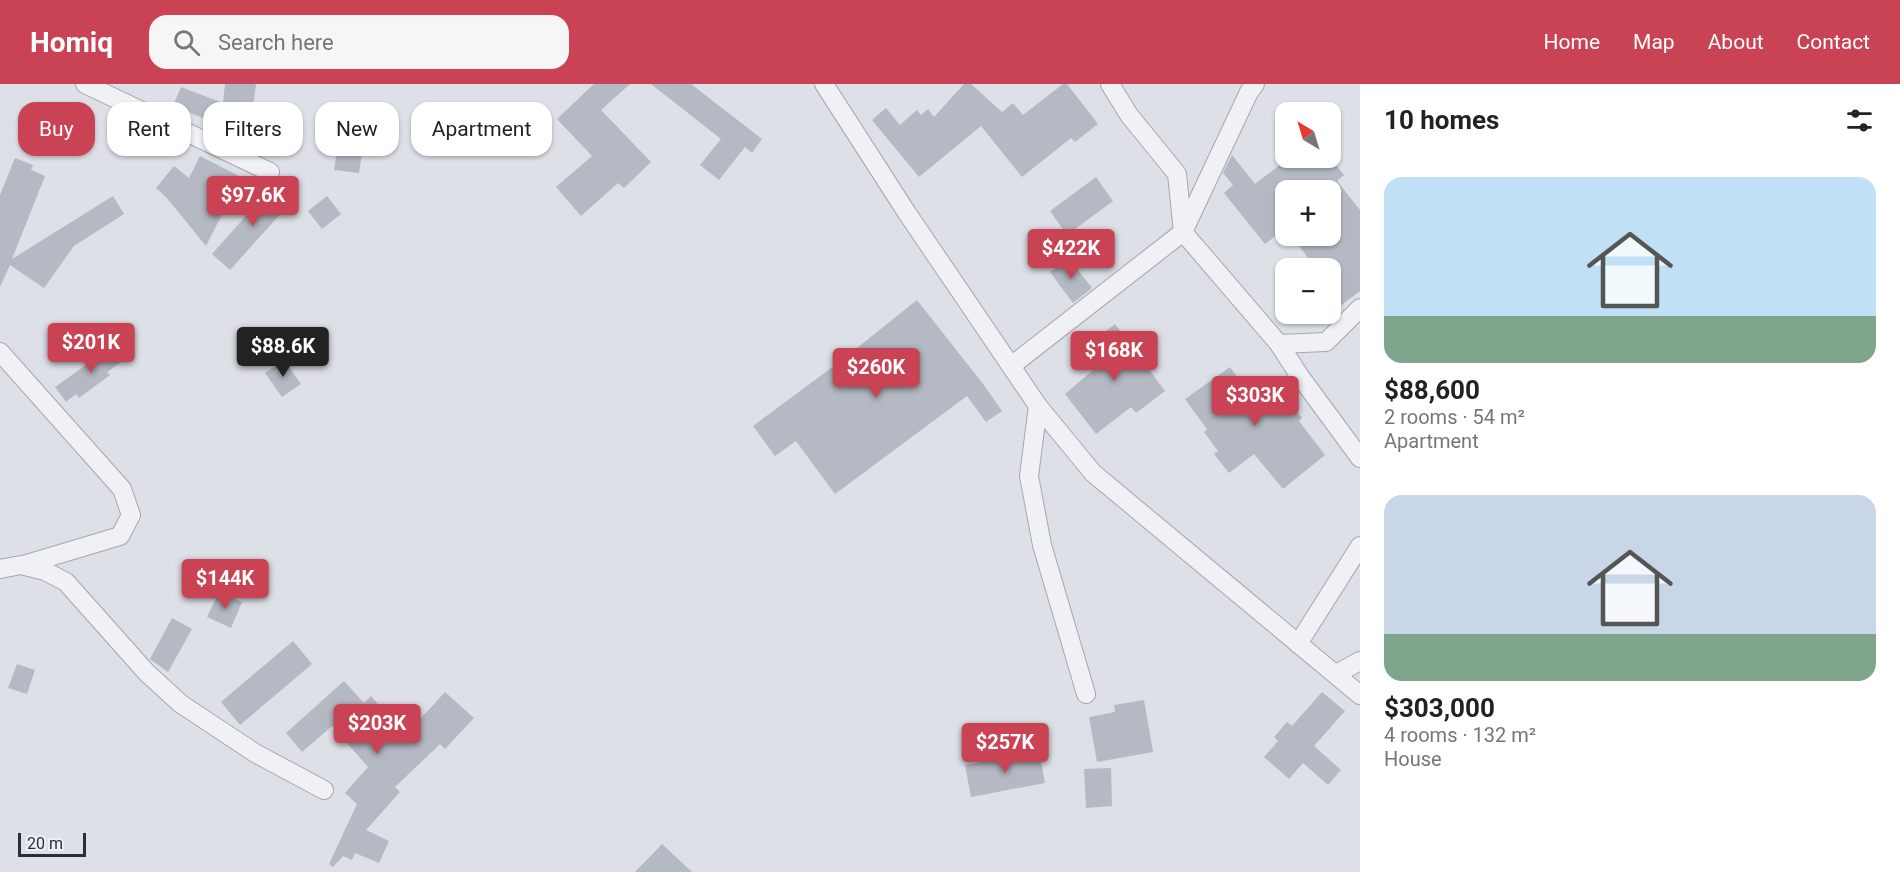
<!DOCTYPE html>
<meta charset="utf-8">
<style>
body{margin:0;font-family:Roboto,sans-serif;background:#f6f6f6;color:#222;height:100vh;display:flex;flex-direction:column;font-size:22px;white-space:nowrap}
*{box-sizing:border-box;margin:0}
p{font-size:20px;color:#767676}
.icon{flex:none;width:33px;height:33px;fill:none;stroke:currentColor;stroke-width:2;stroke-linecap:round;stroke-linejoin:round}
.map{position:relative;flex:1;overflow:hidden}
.sheet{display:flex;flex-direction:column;background:#fff;width:540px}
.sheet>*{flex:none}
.banner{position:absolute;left:18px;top:18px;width:570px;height:54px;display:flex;gap:12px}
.needle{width:39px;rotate:322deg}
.controls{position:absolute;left:1275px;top:18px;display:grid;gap:12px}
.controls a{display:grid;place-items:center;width:66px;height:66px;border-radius:12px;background:#fff;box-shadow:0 2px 4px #0004;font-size:30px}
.scale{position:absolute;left:18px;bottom:15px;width:68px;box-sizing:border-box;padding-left:6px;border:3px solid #272e3c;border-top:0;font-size:16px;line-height:21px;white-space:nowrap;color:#272e3c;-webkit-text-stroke:4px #eceff4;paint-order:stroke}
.price{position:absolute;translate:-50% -51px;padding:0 14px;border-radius:6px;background:#ca4354;color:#fff;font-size:20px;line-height:39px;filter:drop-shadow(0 2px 3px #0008)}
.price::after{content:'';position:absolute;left:50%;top:36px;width:18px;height:14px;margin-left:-9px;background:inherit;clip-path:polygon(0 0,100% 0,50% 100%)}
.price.selected{background:#222;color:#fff}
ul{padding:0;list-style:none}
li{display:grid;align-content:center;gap:12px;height:318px;padding:0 24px}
li span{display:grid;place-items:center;height:186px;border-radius:18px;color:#555}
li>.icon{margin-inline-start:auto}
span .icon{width:108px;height:108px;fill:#fffc;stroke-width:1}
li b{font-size:26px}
h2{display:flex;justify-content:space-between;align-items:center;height:72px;padding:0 24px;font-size:26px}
.chip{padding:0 21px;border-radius:18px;background:#fff;box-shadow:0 2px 4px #0004;font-size:21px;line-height:54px}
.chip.selected{background:#ca4354;color:#fff}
header{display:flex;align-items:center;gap:36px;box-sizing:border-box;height:84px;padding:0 30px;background:#ca4354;color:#fff}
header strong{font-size:28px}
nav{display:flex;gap:33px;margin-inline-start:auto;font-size:21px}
.search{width:420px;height:54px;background:#f6f6f6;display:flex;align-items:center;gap:15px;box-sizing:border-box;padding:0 21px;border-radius:18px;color:#767676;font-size:22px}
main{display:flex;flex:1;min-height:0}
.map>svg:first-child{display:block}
.building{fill:#b4b9c3}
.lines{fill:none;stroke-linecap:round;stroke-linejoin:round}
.street-casing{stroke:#a3a7b0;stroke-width:20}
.street{stroke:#eff1f5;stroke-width:18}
</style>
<header>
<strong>Homiq</strong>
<div class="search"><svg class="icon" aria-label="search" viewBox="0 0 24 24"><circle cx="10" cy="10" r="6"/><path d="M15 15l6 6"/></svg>Search here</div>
<nav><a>Home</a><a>Map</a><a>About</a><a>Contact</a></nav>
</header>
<main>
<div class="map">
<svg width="1360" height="788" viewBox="0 0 1360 788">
<rect width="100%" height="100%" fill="#dde0e6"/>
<g class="building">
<path d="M225 0H256L250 48 230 45 173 22 181 3 223 19Z"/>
<path d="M594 0H630L601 26 651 78 624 104 618 99 581 132 556 103 592 72 557 35Z"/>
<path d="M651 0H691L762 55 752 69 745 63 719 96 700 81 721 55Z"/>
<path d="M964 0H971L1002 28 1013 19 1023 31 1063 0H1067L1098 40 1075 58 1071 54 1022 93 981 42 919 93 872 36 886 24 900 41 917 26 921 31 928 25 934 33Z"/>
<path d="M344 20 369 24 359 89 334 86Z"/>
<path d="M1232 71 1255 100 1289 74H1330L1344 91 1337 97 1360 126V207L1339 223 1330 212V184H1316L1291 152H1330V106H1286V144L1265 160 1224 109 1233 101 1223 89Z"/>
<path d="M200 72 241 93 206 162 166 113 156 104 174 82 189 94Z"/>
<path d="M15 74 33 81 31 86 45 92 12 175 113 112 124 130 74 162 44 204 10 181 0 203V111Z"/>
<path d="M1096 93 1113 117 1067 151 1050 127Z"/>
<path d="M275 99 293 116 230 186 212 170Z"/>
<path d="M327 112 341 130 322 145 308 127Z"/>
<path d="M1069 174 1092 204 1073 219 1050 188Z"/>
<path d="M917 216 983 300 1002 327 986 338 967 312 835 410 796 357 775 372 753 342 842 276Z"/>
<path d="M1115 240 1165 307 1136 329 1131 323 1096 350 1065 310 1099 281 1085 263Z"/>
<path d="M117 259 127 274 107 288 110 291 79 314 76 310 66 318 55 303Z"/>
<path d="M284 276 301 300 282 313 265 289Z"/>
<path d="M1230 283 1251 312 1273 296 1302 334 1299 337 1325 371 1283 405 1254 370 1229 389 1214 370 1218 367 1204 348 1207 345 1185 315Z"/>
<path d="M219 508 242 518 231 544 207 533Z"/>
<path d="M172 534 192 545 168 588 150 575Z"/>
<path d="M293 557 312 580 240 641 221 618Z"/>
<path d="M17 580 35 586 27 610 8 604Z"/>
<path d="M344 597 364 619 371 612 403 649 409 643 411 645 445 608 474 634 445 665 440 660 395 703 400 708 366 746 389 757 379 779 355 769 352 776 343 772 333 783 329 780 357 720 345 709 368 683 332 642 302 668 286 649Z"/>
<path d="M1322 608 1345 627 1314 662 1341 686 1328 701 1303 679 1289 695 1264 673 1278 657 1274 653 1287 638 1292 642Z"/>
<path d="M1144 616 1153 668 1097 678 1089 633 1115 628 1114 621Z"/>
<path d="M1039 667 1045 699 971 713 965 681Z"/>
<path d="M1111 684 1112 722 1086 724 1084 685Z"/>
<path d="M662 760 692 788H635Z"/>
</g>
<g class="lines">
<defs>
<g id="street">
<path d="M85 0 270 88"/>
<path d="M824 0 907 129 1038 322 1093 389 1360 611"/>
<path d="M1110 0 1129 31 1177 90 1183 148 1279 260 1299 291 1360 374"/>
<path d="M1279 260 1326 258 1360 224"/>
<path d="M0 268 122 405 131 431 120 452 23 481"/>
<path d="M1011 282 1183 148 1249 8 1255 0"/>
<path d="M1038 322 1029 392 1042 461 1086 610"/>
<path d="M0 485 21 481 45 487 66 498 147 589 181 620 255 669 324 706"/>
<path d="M1298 560 1360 462"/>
<path d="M1336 590 1360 577"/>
</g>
</defs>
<use href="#street" class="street-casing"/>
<use href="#street" class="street"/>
</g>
</svg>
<div class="controls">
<a><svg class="needle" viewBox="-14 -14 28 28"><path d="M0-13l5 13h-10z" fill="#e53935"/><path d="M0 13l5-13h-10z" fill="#767676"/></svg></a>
<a>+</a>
<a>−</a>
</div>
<div class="scale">20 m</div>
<b class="price" style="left:253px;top:143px">$97.6K</b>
<b class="price" style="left:1071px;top:196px">$422K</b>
<b class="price" style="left:91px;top:290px">$201K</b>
<b class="price selected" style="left:283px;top:294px">$88.6K</b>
<b class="price" style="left:1114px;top:298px">$168K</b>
<b class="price" style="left:876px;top:315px">$260K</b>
<b class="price" style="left:1255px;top:343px">$303K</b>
<b class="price" style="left:225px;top:526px">$144K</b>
<b class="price" style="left:377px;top:671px">$203K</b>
<b class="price" style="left:1005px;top:690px">$257K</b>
<div class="banner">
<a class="chip selected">Buy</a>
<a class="chip">Rent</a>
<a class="chip">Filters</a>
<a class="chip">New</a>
<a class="chip">Apartment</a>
</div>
</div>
<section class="sheet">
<h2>10 homes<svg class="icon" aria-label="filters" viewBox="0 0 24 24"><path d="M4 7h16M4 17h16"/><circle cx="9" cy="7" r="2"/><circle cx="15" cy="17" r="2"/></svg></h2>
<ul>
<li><span style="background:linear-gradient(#bfe0f5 75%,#7fa58c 0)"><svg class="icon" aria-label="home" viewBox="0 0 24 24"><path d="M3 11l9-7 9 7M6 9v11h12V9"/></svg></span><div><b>$88,600</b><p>2 rooms · 54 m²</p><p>Apartment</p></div></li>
<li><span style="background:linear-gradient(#c9d6e8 75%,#7fa58c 0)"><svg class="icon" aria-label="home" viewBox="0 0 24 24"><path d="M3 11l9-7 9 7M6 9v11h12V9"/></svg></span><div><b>$303,000</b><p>4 rooms · 132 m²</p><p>House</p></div></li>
</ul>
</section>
</main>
